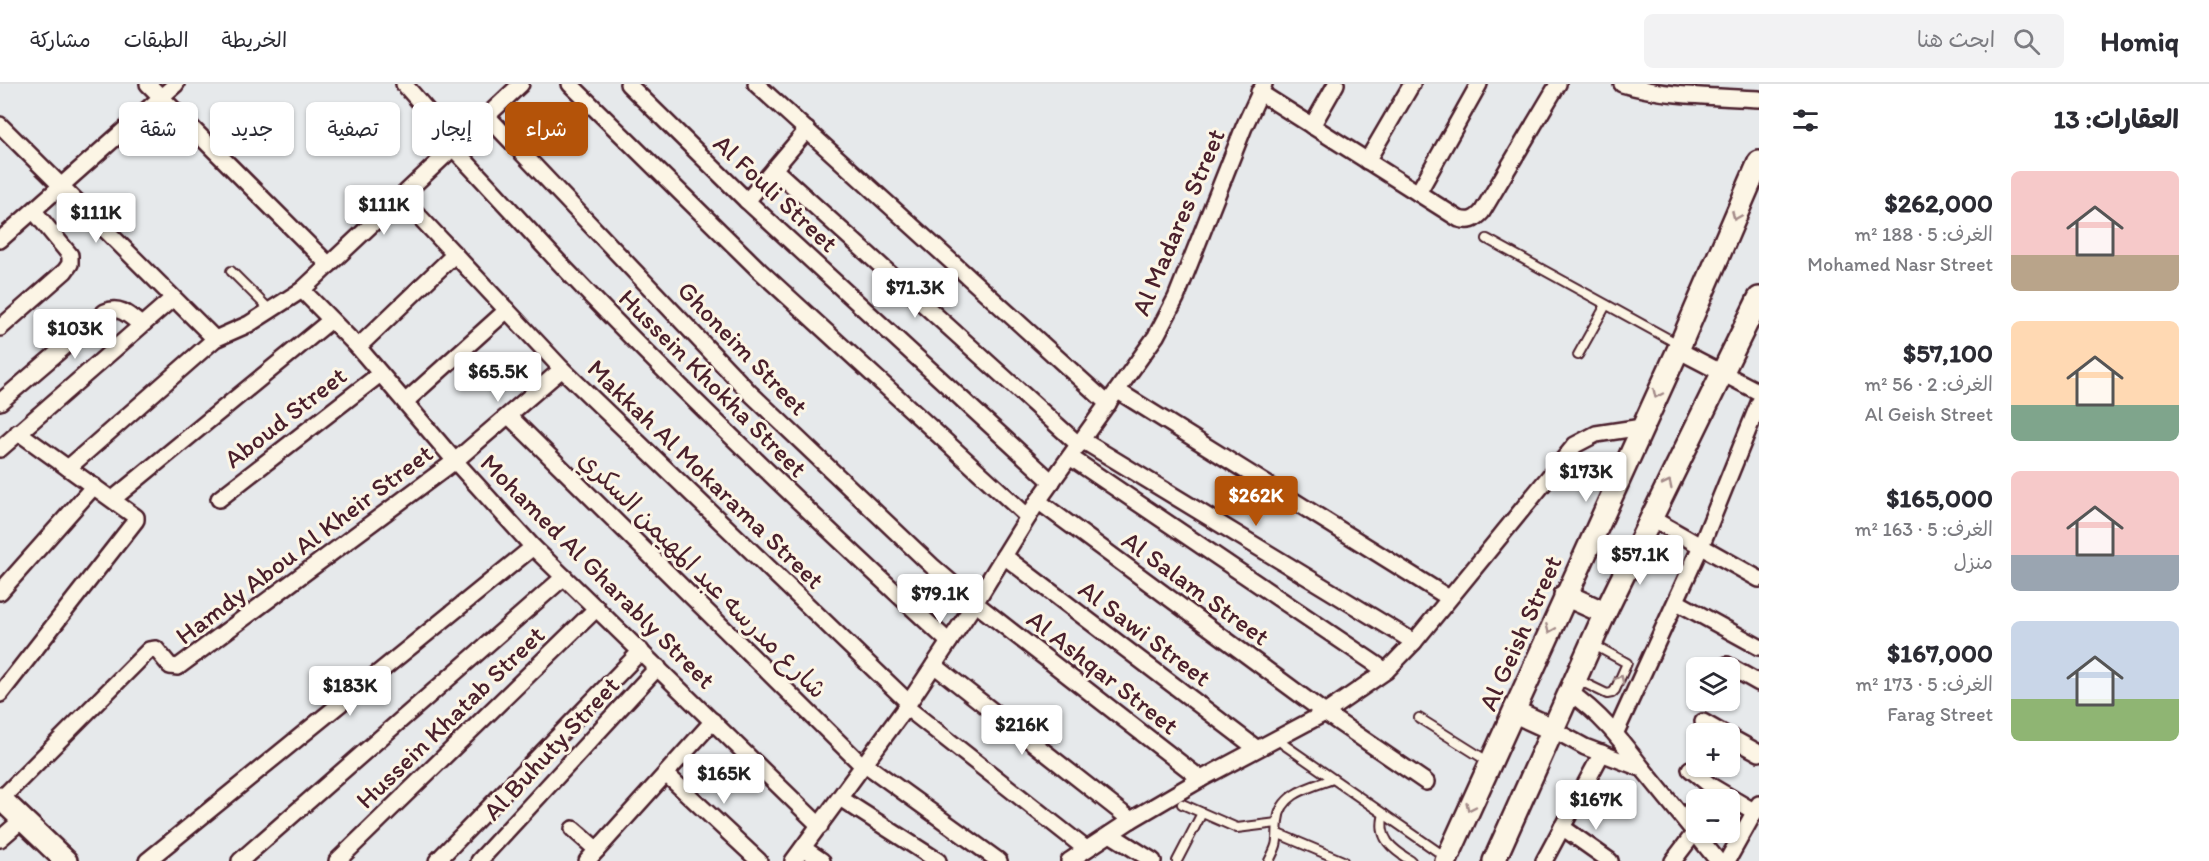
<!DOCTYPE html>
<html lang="ar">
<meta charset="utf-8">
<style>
body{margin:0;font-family:Itim,"Playpen Sans Arabic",sans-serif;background:#f2f2f3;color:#2b2b33;direction:rtl;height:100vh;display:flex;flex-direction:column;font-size:22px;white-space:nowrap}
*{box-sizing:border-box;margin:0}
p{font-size:20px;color:#7c7c81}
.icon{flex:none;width:33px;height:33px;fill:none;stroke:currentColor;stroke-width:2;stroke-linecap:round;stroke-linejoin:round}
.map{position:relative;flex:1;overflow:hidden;direction:ltr}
.details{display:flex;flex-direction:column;background:#fff;width:450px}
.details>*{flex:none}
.top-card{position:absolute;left:18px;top:18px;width:570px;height:54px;direction:rtl;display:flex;gap:12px}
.buttons{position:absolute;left:1686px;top:573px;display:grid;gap:12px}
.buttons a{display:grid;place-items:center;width:54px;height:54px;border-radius:9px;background:#fff;box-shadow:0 2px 4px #0004;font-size:30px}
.price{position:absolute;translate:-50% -51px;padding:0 14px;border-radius:6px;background:#fff;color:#222;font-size:20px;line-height:39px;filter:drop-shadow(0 2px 3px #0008)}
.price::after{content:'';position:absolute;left:50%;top:36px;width:18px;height:14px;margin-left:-9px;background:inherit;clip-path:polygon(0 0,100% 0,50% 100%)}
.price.on{background:#b45309;color:#fff}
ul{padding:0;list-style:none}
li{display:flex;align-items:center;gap:18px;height:150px;padding:0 30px}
li span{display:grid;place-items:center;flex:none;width:168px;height:120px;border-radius:9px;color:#555}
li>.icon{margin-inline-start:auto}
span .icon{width:72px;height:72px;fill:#fffc;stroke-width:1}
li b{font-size:26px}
h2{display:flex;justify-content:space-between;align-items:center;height:72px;padding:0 30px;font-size:26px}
.pill{padding:0 21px;border-radius:9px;background:#fff;box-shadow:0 2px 4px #0004;font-size:21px;line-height:54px}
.pill.on{background:#b45309;color:#fff}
header{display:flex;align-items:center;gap:36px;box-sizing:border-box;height:84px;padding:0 30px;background:#fff;border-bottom:2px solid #e1e1e2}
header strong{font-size:28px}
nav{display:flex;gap:33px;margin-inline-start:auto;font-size:21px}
.search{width:420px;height:54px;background:#f2f2f3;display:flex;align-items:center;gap:15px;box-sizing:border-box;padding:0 21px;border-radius:9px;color:#7c7c81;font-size:22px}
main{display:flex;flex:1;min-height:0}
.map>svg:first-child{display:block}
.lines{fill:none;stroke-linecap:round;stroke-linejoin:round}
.service-casing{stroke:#4a1f2b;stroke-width:12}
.minor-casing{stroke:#4a1f2b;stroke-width:20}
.secondary-casing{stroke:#4a1f2b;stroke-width:26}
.service{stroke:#fcf5e5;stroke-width:8}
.minor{stroke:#fcf5e5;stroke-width:15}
.secondary{stroke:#fcf5e5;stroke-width:21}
.oneway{stroke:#a38a88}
.labels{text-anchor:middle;stroke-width:6;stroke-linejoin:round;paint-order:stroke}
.street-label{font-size:26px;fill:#4a1f2b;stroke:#fcf5e5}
</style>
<header>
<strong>Homiq</strong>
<div class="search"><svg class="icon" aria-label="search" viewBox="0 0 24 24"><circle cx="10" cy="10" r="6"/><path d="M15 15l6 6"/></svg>ابحث هنا</div>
<nav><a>الخريطة</a><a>الطبقات</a><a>مشاركة</a></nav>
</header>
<main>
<section class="details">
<h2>العقارات: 13<svg class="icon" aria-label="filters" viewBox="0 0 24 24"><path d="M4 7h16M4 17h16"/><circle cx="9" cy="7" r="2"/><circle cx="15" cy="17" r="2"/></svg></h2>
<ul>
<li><span style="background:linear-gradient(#f6c9c9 70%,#b9a48a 0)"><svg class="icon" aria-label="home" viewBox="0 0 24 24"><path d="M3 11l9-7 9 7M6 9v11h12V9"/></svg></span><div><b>$262,000</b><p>الغرف: 5 · 188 m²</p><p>Mohamed Nasr Street</p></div></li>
<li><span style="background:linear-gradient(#ffd9b3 70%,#7fa58c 0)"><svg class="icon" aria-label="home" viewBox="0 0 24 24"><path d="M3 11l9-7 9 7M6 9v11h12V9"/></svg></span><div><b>$57,100</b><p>الغرف: 2 · 56 m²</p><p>Al Geish Street</p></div></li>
<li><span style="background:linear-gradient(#f6c9c9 70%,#9aa5b1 0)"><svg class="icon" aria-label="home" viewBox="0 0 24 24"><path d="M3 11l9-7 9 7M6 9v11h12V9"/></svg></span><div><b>$165,000</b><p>الغرف: 5 · 163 m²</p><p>منزل</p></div></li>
<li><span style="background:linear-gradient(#c9d6e8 65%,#8fb573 0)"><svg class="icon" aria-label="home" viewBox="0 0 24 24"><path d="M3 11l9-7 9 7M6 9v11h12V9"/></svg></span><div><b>$167,000</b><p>الغرف: 5 · 173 m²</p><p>Farag Street</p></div></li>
</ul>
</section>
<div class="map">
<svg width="1759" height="777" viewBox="0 0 1759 777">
<rect width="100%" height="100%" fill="#e6e9eb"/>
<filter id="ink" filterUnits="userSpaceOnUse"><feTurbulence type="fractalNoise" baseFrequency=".0167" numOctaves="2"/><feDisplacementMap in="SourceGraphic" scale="12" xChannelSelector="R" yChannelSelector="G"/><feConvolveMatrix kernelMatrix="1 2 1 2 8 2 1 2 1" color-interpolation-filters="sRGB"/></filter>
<g filter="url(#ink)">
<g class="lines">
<defs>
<g id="service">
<path d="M1487 155 1678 260"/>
<path d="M231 187 270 226"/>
<path d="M1578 271 1606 221"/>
<path d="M1576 595 1607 610 1612 609 1615 606 1627 579 1594 561"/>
<path d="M1419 634 1489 678"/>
<path d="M1283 660 1447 774"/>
<path d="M1182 720 1237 744 1277 739"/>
<path d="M1384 730C1377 754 1392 765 1411 777"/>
<path d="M1279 750 1343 777"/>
<path d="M1177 777 1202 729"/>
<path d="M1269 777C1280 756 1276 759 1278 737 1280 709 1311 703 1333 695"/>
</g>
<g id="minor">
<path d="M148 0 329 181"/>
<path d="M404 0 457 61"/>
<path d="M570 0 759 186 1028 433"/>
<path d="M628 0 747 117 1052 398"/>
<path d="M756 0 1108 320"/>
<path d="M1622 0C1666 13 1713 12 1759 15"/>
<path d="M1259 8 1459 135C1469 138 1475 136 1482 128L1558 0"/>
<path d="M487 32 749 308 932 482 975 519 1201 695"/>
<path d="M0 41 215 255"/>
<path d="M1312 42 1336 0"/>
<path d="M453 64C493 106 531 149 571 191 692 318 820 439 949 558"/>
<path d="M1367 77 1412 0"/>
<path d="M774 85 1079 361"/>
<path d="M1418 109 1479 0"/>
<path d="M401 113 562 285 908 618"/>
<path d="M747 117 807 46"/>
<path d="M0 156 176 0"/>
<path d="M302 206 358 263 455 377 533 463 820 742"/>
<path d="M0 244 65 187 70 180V171L34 127"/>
<path d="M358 263 455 170"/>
<path d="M1678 266 1759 308"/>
<path d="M1118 307 1449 514"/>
<path d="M0 318 105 228C120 221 130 232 141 241"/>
<path d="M405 318 507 226"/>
<path d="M509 332 863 682"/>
<path d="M1082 356 1414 558"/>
<path d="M0 365 173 214"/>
<path d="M1070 373 1386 587"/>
<path d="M68 384 215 255 249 240 302 206 521 0"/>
<path d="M113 415 331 236"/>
<path d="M219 415 380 290"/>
<path d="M1038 417 1325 629 1426 698"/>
<path d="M1651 434 1759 495"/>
<path d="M1004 472 1256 664"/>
<path d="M0 508 94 402"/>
<path d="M1677 518 1759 563"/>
<path d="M934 581 1131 736"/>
<path d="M1727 581 1759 599"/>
<path d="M0 610 136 436V433L18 348"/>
<path d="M906 623 1086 765"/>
<path d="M1703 638 1724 650"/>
<path d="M1552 645 1585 663 1643 685C1620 655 1600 629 1569 608"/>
<path d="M1616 648 1701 462 1759 319"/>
<path d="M1730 653 1759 669"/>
<path d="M865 680 999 777"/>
<path d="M1643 685 1718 777"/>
<path d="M1690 685 1711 702 1755 728"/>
<path d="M666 690 759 777"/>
<path d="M840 714 938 777"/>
<path d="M1 715 149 566 156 565 170 582 178 583 455 377 562 285"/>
<path d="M1562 743 1610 777"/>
<path d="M573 745 597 766"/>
<path d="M1110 750 1153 777"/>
<path d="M0 755 23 735"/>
<path d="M803 764 822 777"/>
<path d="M147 777 533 463"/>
<path d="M240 777 564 493"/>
<path d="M337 777 597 524"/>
<path d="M437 777 641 567"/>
<path d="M479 777 658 583"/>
<path d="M587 777 713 637"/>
<path d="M793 777 906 623 975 519 1038 417 1156 252 1176 214 1244 43 1264 0"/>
<path d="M1069 777 1131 736 1201 695 1325 629 1386 587 1414 558 1575 361 1596 350 1642 343"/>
<path d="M1544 777 1602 669"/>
<path d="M1673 777 1695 748"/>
<path d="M1727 777 1759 720"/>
</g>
<g id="secondary">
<path d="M1565 511 1605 529"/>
<path d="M1515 628 1552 645"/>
<path d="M0 714 66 777"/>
<path d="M1446 777 1678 266 1759 78"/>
<path d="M1494 777 1605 529 1759 214"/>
</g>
</defs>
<use href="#service" class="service-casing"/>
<use href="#minor" class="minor-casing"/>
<use href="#secondary" class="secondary-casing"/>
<use href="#service" class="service"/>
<use href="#minor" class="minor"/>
<use href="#secondary" class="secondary"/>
</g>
<defs><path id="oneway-chevron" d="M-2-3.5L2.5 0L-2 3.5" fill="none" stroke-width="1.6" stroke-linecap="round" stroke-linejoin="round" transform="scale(1.5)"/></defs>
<g class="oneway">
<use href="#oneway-chevron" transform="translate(1736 132) rotate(113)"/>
<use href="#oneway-chevron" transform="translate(1657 310) rotate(115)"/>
<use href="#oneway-chevron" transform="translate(1668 400) rotate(-64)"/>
<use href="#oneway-chevron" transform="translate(1550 545) rotate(113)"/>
<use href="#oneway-chevron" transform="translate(1620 595) rotate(-64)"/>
<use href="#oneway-chevron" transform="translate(1470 723) rotate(115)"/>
</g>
</g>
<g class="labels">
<g class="street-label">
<text transform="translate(776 109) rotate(43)" y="9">Al Fouli Street</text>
<text transform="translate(1178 138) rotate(-67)" y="9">Al Madares Street</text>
<text transform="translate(743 264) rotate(46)" y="9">Ghoneim Street</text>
<text transform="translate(713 299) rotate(45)" y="9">Hussein Khokha Street</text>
<text transform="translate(285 333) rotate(-38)" y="9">Aboud Street</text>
<text transform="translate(706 390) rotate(44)" y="9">Makkah Al Mokarama Street</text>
<text transform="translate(304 460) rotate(-37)" y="9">Hamdy Abou Al Kheir Street</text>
<text transform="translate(598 487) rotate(45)" y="9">Mohamed Al Gharably Street</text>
<text transform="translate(703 490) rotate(45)" y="9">شارع مدرسه عبد المهيمن السكري</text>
<text transform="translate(1196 504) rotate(36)" y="9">Al Salam Street</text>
<text transform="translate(1145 549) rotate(37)" y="9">Al Sawi Street</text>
<text transform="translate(1520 549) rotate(-66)" y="9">Al Geish Street</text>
<text transform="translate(1103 588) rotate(38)" y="9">Al Ashqar Street</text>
<text transform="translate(450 633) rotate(-44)" y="9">Hussein Khatab Street</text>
<text transform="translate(551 664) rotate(-47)" y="9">Al Buhuty Street</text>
</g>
</g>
</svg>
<div class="buttons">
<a><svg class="icon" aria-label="layers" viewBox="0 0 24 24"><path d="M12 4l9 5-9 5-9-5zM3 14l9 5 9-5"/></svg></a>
<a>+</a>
<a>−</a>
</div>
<b class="price" style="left:384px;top:152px">$111K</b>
<b class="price" style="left:96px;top:160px">$111K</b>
<b class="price" style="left:915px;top:235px">$71.3K</b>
<b class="price" style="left:75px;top:276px">$103K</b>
<b class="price" style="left:498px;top:319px">$65.5K</b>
<b class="price" style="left:1586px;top:419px">$173K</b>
<b class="price on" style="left:1256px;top:443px">$262K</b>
<b class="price" style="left:1640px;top:502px">$57.1K</b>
<b class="price" style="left:940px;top:541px">$79.1K</b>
<b class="price" style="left:350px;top:633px">$183K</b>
<b class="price" style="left:1022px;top:672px">$216K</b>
<b class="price" style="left:724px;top:721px">$165K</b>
<b class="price" style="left:1596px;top:747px">$167K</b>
<div class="top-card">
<a class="pill on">شراء</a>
<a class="pill">إيجار</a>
<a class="pill">تصفية</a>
<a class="pill">جديد</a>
<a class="pill">شقة</a>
</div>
</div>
</main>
